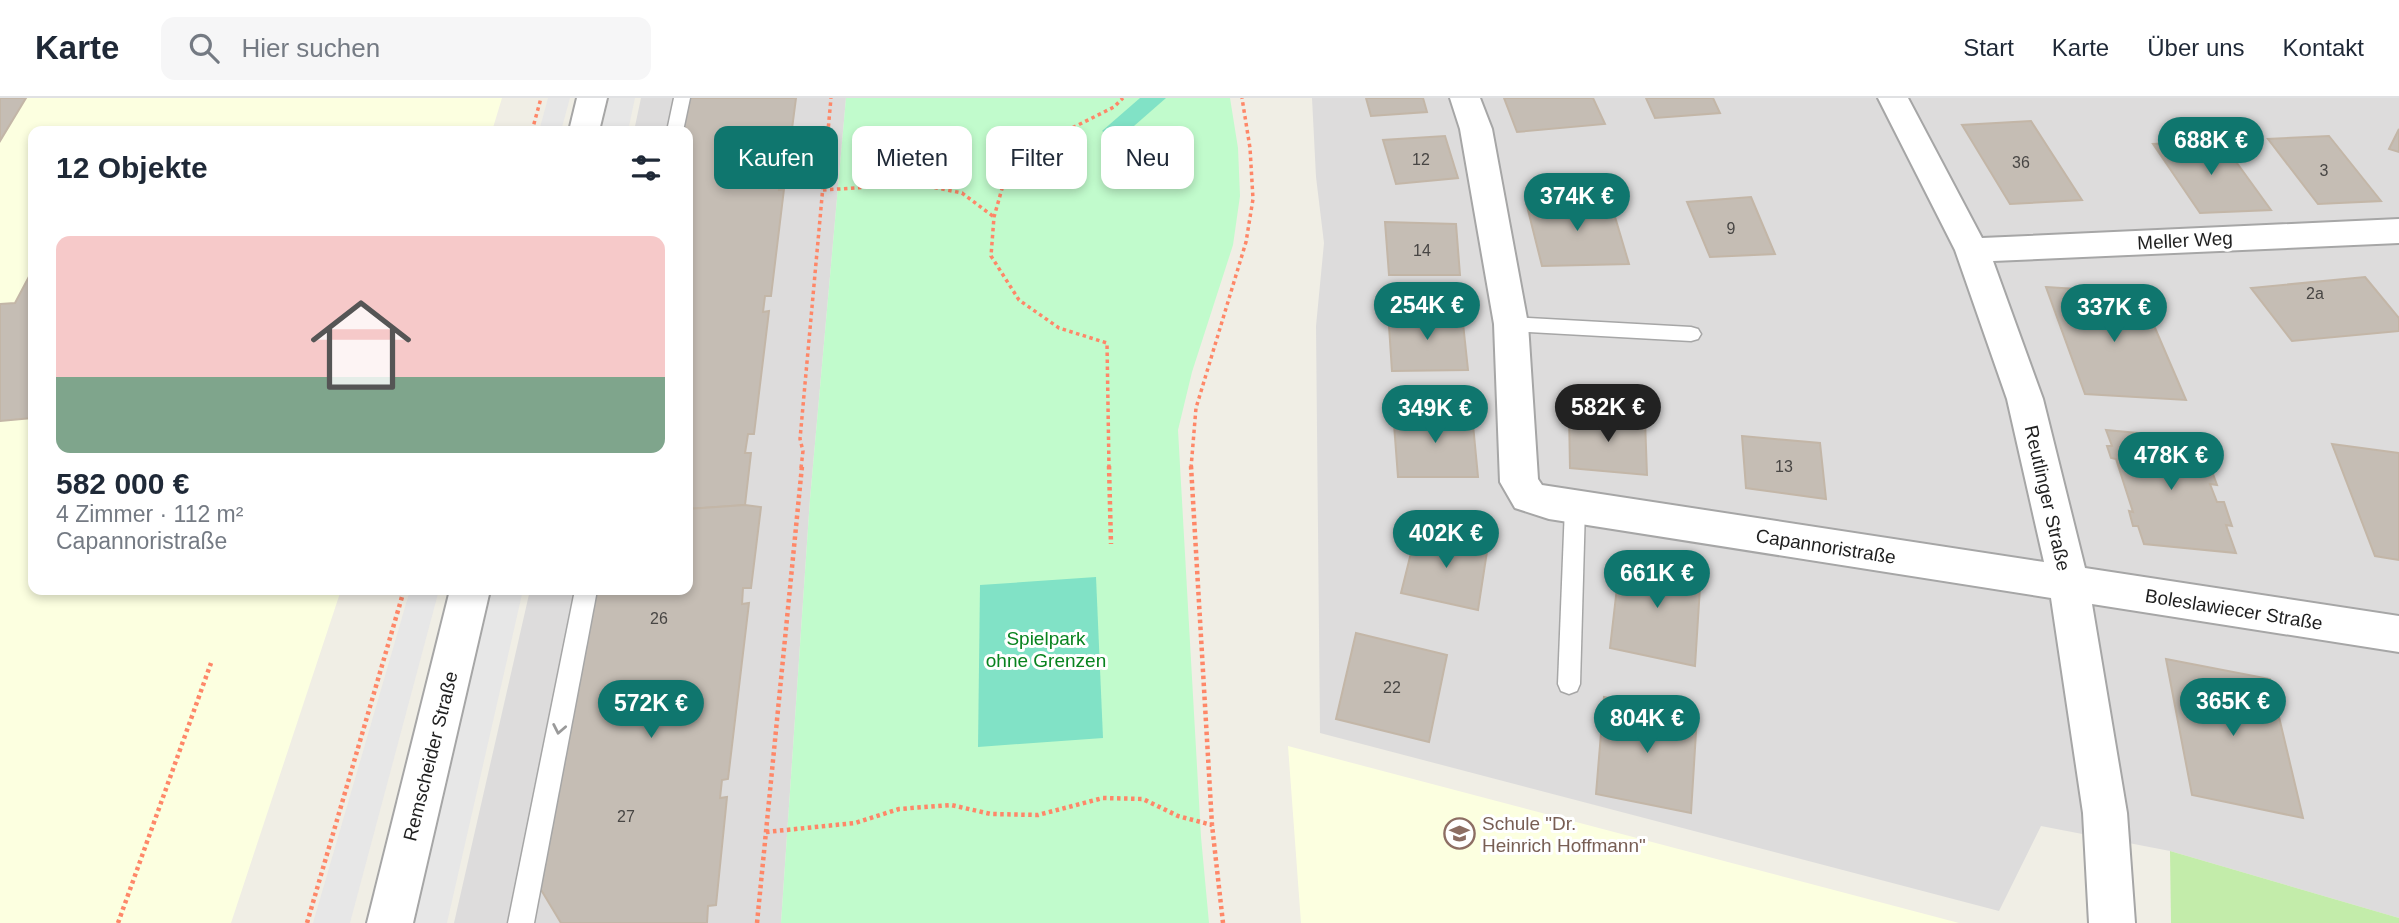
<!DOCTYPE html>
<html lang="de">
<meta charset="utf-8">
<style>
body{margin:0;font-family:Arial,sans-serif;background:#f6f6f7;color:#1f2937;height:100vh;display:flex;flex-direction:column;font-size:26px;white-space:nowrap}
*{box-sizing:border-box;margin:0}
p{font-size:23px;color:#747a83}
.icon{flex:none;width:38px;height:38px;fill:none;stroke:currentColor;stroke-width:2;stroke-linecap:round;stroke-linejoin:round}
.map{position:relative;flex:1;overflow:hidden}
.panel{position:absolute;left:28px;top:28px;width:665px;height:469px;display:flex;flex-direction:column;background:#fff;border-radius:14px;box-shadow:0 4px 10px #0003}
.panel>*{flex:none}
.top-card{position:absolute;left:714px;top:28px;width:665px;height:63px;display:flex;gap:14px}
.price{position:absolute;translate:-50% -60px;padding:0 16px;border-radius:24px;background:#0f766e;color:#fff;font-size:23px;line-height:46px;filter:drop-shadow(0 2px 4px #0008)}
.price::after{content:'';position:absolute;left:50%;top:42px;width:21px;height:16px;margin-left:-10px;background:inherit;clip-path:polygon(0 0,100% 0,50% 100%)}
.price.active{background:#222;color:#fff}
ul{padding:0;list-style:none}
li{display:grid;align-content:center;gap:14px;height:371px;padding:0 28px}
li+li{border-top:2px solid #e0e1e3}
li span{display:grid;place-items:center;height:217px;border-radius:14px;color:#555}
li>.icon{margin-inline-start:auto}
span .icon{width:126px;height:126px;fill:#fffc;stroke-width:1}
li b{font-size:30px}
h2{display:flex;justify-content:space-between;align-items:center;height:84px;padding:0 28px;font-size:30px}
.chip{padding:0 24px;border-radius:14px;background:#fff;box-shadow:0 4px 10px #0003;font-size:24px;line-height:63px}
.chip.active{background:#0f766e;color:#fff}
header{display:flex;align-items:center;gap:42px;box-sizing:border-box;height:98px;padding:0 35px;background:#fff;border-bottom:2px solid #e0e1e3}
header strong{font-size:33px}
nav{display:flex;gap:38px;margin-inline-start:auto;font-size:24px}
.search{width:490px;height:63px;background:#f6f6f7;display:flex;align-items:center;gap:18px;box-sizing:border-box;padding:0 24px;border-radius:14px;color:#747a83;font-size:26px}
.map>svg:first-child{display:block}
.residential{fill:#dddcdc}
.education{fill:#fcffe0}
.grass{fill:#c3ecaa}
.park{fill:#c1fbcc}
.pitch{fill:#81e2c6}
.parking{fill:#e7e7e7}
.building{fill:#c5bdb4;stroke:#c3b6a7;stroke-width:2}
.lines{fill:none;stroke-linecap:round;stroke-linejoin:round}
.lane-casing{stroke:#a6a6a6;stroke-width:3}
.street-casing{stroke:#a6a6a6;stroke-width:4}
.path-far1{stroke:#fe8768;stroke-width:3.5;stroke-dasharray:3.5 3.5;stroke-linecap:butt}
.path{stroke:#fe8768;stroke-width:4.5;stroke-dasharray:3.5 3.5;stroke-linecap:butt}
.lane{fill:#fff;fill-rule:evenodd}
.street{fill:#fff;fill-rule:evenodd}
.oneway{stroke:#9a9a9a}
.labels{text-anchor:middle;stroke-width:6;stroke-linejoin:round;paint-order:stroke}
.number-label{font-size:16px;fill:#484644}
.street-label{font-size:19px;fill:#1f1f1f;stroke:#fff}
.park-label{font-size:19px;fill:#08831f;stroke:#fff}
.education-label{font-size:19px;fill:#785e54;stroke:#fff;text-anchor:start}
</style>
<header>
<strong>Karte</strong>
<div class="search"><svg class="icon" aria-label="search" viewBox="0 0 24 24"><circle cx="10" cy="10" r="6"/><path d="M15 15l6 6"/></svg>Hier suchen</div>
<nav><a>Start</a><a>Karte</a><a>Über uns</a><a>Kontakt</a></nav>
</header>
<div class="map">
<svg width="2399" height="825" viewBox="0 0 2399 825">
<rect width="100%" height="100%" fill="#f0eee5"/>
<g class="residential">
<path d="M641 0H846L810 401 781 825H454L530 492H688V33H634Z"/>
<path d="M1312 0H2399V820L2170 753 2041 728 1999 813 1320 635 1316 228 1324 145 1316 79Z"/>
</g>
<g class="education">
<path d="M0 0H502L492 33H33V492H341L231 825H0Z"/>
<path d="M1288 648 1959 825H1301Z"/>
</g>
<path class="grass" d="M2170 753 2399 820V825H2171Z"/>
<path class="park" d="M846 0H1230L1238 50 1240 98 1233 147 1192 274 1178 332 1201 739 1209 825H781L810 401Z"/>
<g class="pitch">
<path d="M1140 0H1166L1118 42 1102 33Z"/>
<path d="M1096 479 1103 640 978 649 980 487Z"/>
</g>
<g class="parking">
<path d="M548 0H570L561 33H539Z"/>
<path d="M609 0H635L628 33H601Z"/>
<path d="M410 492H439L350 825H313Z"/>
<path d="M488 492H523L447 825H414Z"/>
</g>
<g class="building">
<path d="M0 0H26L0 43Z"/>
<path d="M689 0H796L786 77 780 78 779 92 784 91 771 198H765L763 214 769 213 754 336H748L745 355H751L745 407 688 411V33H683Z"/>
<path d="M1366 0H1423L1427 14 1371 18Z"/>
<path d="M1504 0H1593L1605 26 1517 34Z"/>
<path d="M1646 0H1713L1720 15 1655 20Z"/>
<path d="M2031 23 2082 102 2010 106 1962 27Z"/>
<path d="M2399 31V54L2389 51Z"/>
<path d="M1445 38 1458 80 1396 86 1383 42Z"/>
<path d="M2329 38 2381 103 2318 106 2268 41Z"/>
<path d="M2221 43 2271 112 2200 115 2153 46Z"/>
<path d="M1751 99 1775 156 1710 159 1687 104Z"/>
<path d="M1610 102 1629 166 1542 168 1526 104Z"/>
<path d="M1385 124 1456 126 1460 177H1389Z"/>
<path d="M33 171V283L30 289H33V317L32 320 0 323V206L15 205Z"/>
<path d="M2365 179 2399 220V233L2292 243 2251 190Z"/>
<path d="M2046 189 2140 195 2186 302 2085 296Z"/>
<path d="M1388 213 1462 216 1468 272 1392 273Z"/>
<path d="M1393 313 1472 316 1478 379H1398Z"/>
<path d="M1569 315 1645 322 1647 377 1570 370Z"/>
<path d="M2106 332 2192 340 2202 365H2209L2217 387 2210 386 2217 404H2224L2232 428 2226 427 2236 455 2144 446 2138 428H2133L2129 413 2133 414 2116 361 2111 360 2107 348H2112Z"/>
<path d="M1742 338 1820 345 1826 401 1746 390Z"/>
<path d="M2332 346 2399 355V462L2375 458Z"/>
<path d="M745 407 761 409 751 490H743L742 506 749 505 728 681 722 682 720 700 727 699 716 807 708 808 707 825H561L531 775 592 492H688V411Z"/>
<path d="M1417 431 1488 447 1478 512 1401 495Z"/>
<path d="M1621 455 1701 473 1695 568 1610 550Z"/>
<path d="M1356 535 1447 557 1429 644 1336 621Z"/>
<path d="M2166 561 2270 581 2303 720 2192 697Z"/>
<path d="M1604 599 1697 618 1691 715 1596 696Z"/>
</g>
<g class="lines">
<defs>
<g id="lane">
<path d="M674 0H690L683 33H667Z"/>
<path d="M1511 219 1691 229 1698 231 1701 236 1698 241 1691 243 1511 233 1504 231 1501 226 1504 221Z"/>
<path d="M1575 400 1582 403 1585 409 1580 586 1577 593 1569 596 1561 593 1558 586 1565 409 1568 403Z"/>
<path d="M575 492H597L534 825H508Z"/>
</g>
<g id="street">
<path d="M577 0H607L599 33H569Z"/>
<path d="M1450 0H1480L1492 31 1528 226 1538 381 1542 387 2044 464 2007 301 1955 152 1878 0H1908L1982 140 2399 121V145L1993 163 2043 301 2085 470 2399 518V554L2092 506 2127 715 2135 825H2089L2083 715 2051 500 1549 421 1515 410 1500 384 1494 226 1460 31Z"/>
<path d="M450 492H490L413 825H367Z"/>
</g>
</defs>
<use href="#lane" class="lane-casing"/>
<use href="#street" class="street-casing"/>
<g class="path-far1">
<path d="M532 33 541 0"/>
<path d="M823 92 917 86 962 95 994 119"/>
<path d="M801 370 803 353 800 341 831 0"/>
<path d="M1109 370 1107 245 1059 230 1019 202 991 158 994 119 1005 80 1046 43 1114 9 1123 0"/>
<path d="M1191 370 1196 310 1246 144 1253 101 1250 50 1242 0"/>
</g>
<g class="path">
<path d="M1109 368 1111 446"/>
<path d="M1191 368 1212 727 1223 825"/>
<path d="M766 734 855 725 899 711 951 707 991 716 1038 717 1103 700 1143 701 1178 718 1212 727"/>
<path d="M118 825 211 565"/>
<path d="M307 825 404 492"/>
<path d="M757 825 802 368"/>
</g>
<use href="#lane" class="lane"/>
<use href="#street" class="street"/>
</g>
<defs><path id="oneway-chevron" d="M-2-3.5L2.5 0L-2 3.5" fill="none" stroke-width="1.6" stroke-linecap="round" stroke-linejoin="round" transform="scale(1.75)"/></defs>
<use class="oneway" href="#oneway-chevron" transform="translate(559 631) rotate(101)"/>
<defs>
<symbol id="school-ring" viewBox="-11 -11 22 22"><circle r="9.5" fill="#fff" stroke="#8d6e63" stroke-width="1.5"/><path d="M0-5L7-2L0 1L-7-2ZM-4 1L0 2.5L4 1V4Q0 6-4 4Z" fill="#8d6e63"/></symbol>
</defs>
<g fill-rule="evenodd">
<use href="#school-ring" x="1442" y="718" width="35" height="35"/>
</g>
<g class="labels">
<g class="number-label">
<text x="1421" y="67">12</text>
<text x="2021" y="70">36</text>
<text x="2324" y="78">3</text>
<text x="1731" y="136">9</text>
<text x="1422" y="158">14</text>
<text x="2315" y="201">2a</text>
<text x="1784" y="374">13</text>
<text x="659" y="526">26</text>
<text x="1392" y="595">22</text>
<text x="626" y="724">27</text>
</g>
<g class="street-label">
<text transform="translate(2185 142) rotate(-3)" y="7">Meller Weg</text>
<text transform="translate(2048 400) rotate(77)" y="7">Reutlinger Straße</text>
<text transform="translate(1826 448) rotate(9)" y="7">Capannoristraße</text>
<text transform="translate(2234 511) rotate(9)" y="7">Boleslawiecer Straße</text>
<text transform="translate(430 658) rotate(-76)" y="7">Remscheider Straße</text>
</g>
<g class="park-label">
<text x="1046" y="547">Spielpark<tspan x="1046" dy="22">ohne Grenzen</tspan></text>
</g>
<g class="education-label">
<text x="1482" y="732">Schule "Dr.<tspan x="1482" dy="22">Heinrich Hoffmann"</tspan></text>
</g>
</g>
</svg>
<b class="price" style="left:2211px;top:79px">688K €</b>
<b class="price" style="left:1577px;top:135px">374K €</b>
<b class="price" style="left:1427px;top:244px">254K €</b>
<b class="price" style="left:2114px;top:246px">337K €</b>
<b class="price active" style="left:1608px;top:346px">582K €</b>
<b class="price" style="left:1435px;top:347px">349K €</b>
<b class="price" style="left:2171px;top:394px">478K €</b>
<b class="price" style="left:1446px;top:472px">402K €</b>
<b class="price" style="left:1657px;top:512px">661K €</b>
<b class="price" style="left:2233px;top:640px">365K €</b>
<b class="price" style="left:651px;top:642px">572K €</b>
<b class="price" style="left:1647px;top:657px">804K €</b>
<div class="top-card">
<a class="chip active">Kaufen</a>
<a class="chip">Mieten</a>
<a class="chip">Filter</a>
<a class="chip">Neu</a>
</div>
<section class="panel">
<h2>12 Objekte<svg class="icon" aria-label="filters" viewBox="0 0 24 24"><path d="M4 7h16M4 17h16"/><circle cx="9" cy="7" r="2"/><circle cx="15" cy="17" r="2"/></svg></h2>
<ul>
<li><span style="background:linear-gradient(#f6c9c9 65%,#7fa58c 0)"><svg class="icon" aria-label="home" viewBox="0 0 24 24"><path d="M3 11l9-7 9 7M6 9v11h12V9"/></svg></span><div><b>582 000 €</b><p>4 Zimmer · 112 m²</p><p>Capannoristraße</p></div></li>
</ul>
</section>
</div>
